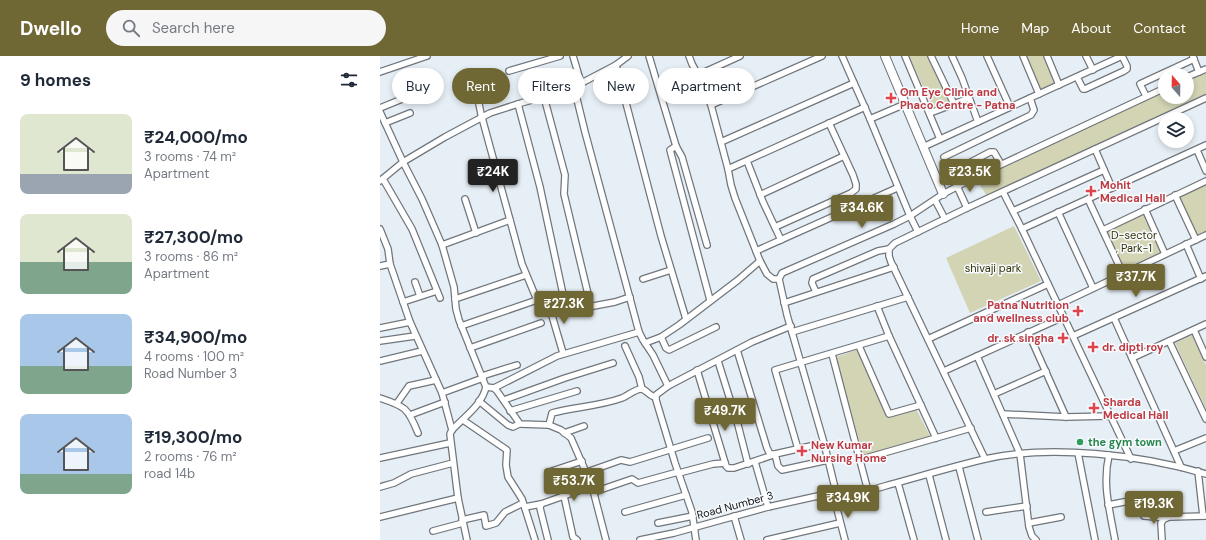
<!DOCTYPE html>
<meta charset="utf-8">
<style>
body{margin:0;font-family:"DM Sans",sans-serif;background:#f6f6f7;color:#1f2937;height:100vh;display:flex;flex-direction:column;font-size:15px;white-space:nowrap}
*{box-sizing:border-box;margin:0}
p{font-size:13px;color:#747a83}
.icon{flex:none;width:22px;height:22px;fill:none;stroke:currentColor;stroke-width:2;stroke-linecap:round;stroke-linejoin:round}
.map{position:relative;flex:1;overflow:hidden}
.panel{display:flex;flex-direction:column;background:#fff;width:380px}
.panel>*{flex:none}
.guide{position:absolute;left:12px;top:12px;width:380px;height:36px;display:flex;gap:8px}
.needle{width:26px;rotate:340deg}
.controls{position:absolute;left:778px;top:12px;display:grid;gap:8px}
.controls a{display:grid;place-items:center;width:36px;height:36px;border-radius:50%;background:#fff;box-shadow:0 2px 6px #0003;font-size:20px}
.price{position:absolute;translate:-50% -34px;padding:0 9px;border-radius:4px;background:#6f6734;color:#fff;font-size:13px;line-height:26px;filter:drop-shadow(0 1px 2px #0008)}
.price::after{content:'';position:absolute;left:50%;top:24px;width:12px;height:9px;margin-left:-6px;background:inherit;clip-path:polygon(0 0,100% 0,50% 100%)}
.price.current{background:#222;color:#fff}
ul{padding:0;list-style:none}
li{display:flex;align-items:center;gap:12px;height:100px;padding:0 20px}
li span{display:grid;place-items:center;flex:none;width:112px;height:80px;border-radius:8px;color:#555}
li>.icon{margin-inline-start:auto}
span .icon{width:48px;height:48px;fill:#fffc;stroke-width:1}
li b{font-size:17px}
h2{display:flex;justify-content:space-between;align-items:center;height:48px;padding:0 20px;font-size:17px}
.tag{padding:0 14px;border-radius:18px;background:#fff;box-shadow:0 2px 6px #0003;font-size:14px;line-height:36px}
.tag.current{background:#6f6734;color:#fff}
header{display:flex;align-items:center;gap:24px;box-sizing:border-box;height:56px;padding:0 20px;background:#6f6734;color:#fff}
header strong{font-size:19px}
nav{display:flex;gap:22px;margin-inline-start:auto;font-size:14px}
.search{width:280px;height:36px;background:#f6f6f7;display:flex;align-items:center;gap:10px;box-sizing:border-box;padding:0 14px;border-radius:22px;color:#747a83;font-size:15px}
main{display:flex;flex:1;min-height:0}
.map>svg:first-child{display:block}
.green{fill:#d2d4b4}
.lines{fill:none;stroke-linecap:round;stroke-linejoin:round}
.street-casing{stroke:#70767c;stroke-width:8}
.secondary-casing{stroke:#70767c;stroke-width:10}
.street{stroke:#fff;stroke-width:5.5}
.secondary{stroke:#fff;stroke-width:8}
.health-dot{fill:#e0444e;stroke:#f8fbfe;stroke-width:1.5}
.leisure-dot{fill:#2e9e5b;stroke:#f8fbfe;stroke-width:1.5}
.labels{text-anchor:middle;stroke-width:3;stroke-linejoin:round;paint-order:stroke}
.health-label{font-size:11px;font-weight:bold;fill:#be3a42;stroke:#f8fbfe;text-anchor:start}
.park-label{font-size:11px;fill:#343407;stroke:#f8fbfe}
.leisure-label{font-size:11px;font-weight:bold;fill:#27864d;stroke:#f8fbfe;text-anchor:start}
.street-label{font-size:11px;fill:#131618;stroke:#f8fbfe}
</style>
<header>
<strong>Dwello</strong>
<div class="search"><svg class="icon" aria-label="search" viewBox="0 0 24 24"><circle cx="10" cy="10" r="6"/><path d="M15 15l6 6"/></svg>Search here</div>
<nav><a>Home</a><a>Map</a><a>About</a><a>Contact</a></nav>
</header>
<main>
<section class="panel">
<h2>9 homes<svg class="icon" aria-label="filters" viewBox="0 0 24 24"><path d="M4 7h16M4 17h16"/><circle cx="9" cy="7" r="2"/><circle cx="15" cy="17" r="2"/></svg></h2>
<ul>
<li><span style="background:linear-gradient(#dfe7d0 75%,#9aa5b1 0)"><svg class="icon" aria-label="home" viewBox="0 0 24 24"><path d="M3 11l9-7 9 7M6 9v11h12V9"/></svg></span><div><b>₹24,000/mo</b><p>3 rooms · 74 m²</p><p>Apartment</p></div></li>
<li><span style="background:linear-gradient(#dfe7d0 60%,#7fa58c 0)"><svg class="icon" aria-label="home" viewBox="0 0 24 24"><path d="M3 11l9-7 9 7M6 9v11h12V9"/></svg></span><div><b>₹27,300/mo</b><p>3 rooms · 86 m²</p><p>Apartment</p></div></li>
<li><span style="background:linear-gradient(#a9c7e8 65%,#7fa58c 0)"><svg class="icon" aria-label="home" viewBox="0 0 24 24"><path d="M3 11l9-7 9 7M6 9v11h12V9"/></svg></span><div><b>₹34,900/mo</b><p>4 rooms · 100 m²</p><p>Road Number 3</p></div></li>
<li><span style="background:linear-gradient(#a9c7e8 75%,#7fa58c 0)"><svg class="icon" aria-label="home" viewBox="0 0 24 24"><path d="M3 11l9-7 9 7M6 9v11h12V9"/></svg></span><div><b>₹19,300/mo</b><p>2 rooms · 76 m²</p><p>road 14b</p></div></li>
</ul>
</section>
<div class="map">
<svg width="826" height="484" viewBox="0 0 826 484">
<rect width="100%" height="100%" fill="#e7eff6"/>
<g class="green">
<path d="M529 0H547L571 47 553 53Z"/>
<path d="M646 0H665L676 26 660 34Z"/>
<path d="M826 16V38L608 142 594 119 785 34V41H807V24Z"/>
<path d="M826 126V177L818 181 798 138Z"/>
<path d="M765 156 783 196 743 215V211L726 174Z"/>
<path d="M634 170 661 225 590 257 566 202Z"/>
<path d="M812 279 826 309V353L795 287Z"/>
<path d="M479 293 509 362 536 353 550 380 483 399 456 301Z"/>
</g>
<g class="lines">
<defs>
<g id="street">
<path d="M193 0 201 27"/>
<path d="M269 0 296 90 290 94 330 244"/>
<path d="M309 0 312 8 318 19"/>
<path d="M360 0 318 19 331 49 348 113 351 129 355 142 380 205 387 218 393 223H399"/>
<path d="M462 0 490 63 530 160 538 176"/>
<path d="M525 0 560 83"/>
<path d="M572 0 582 22 598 66"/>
<path d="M607 0 630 51"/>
<path d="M643 0 659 38"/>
<path d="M667 0 679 29"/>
<path d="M706 0 713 14"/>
<path d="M813 1 819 16"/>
<path d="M236 9 281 180 306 263"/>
<path d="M129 15 180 0"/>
<path d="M0 16 47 0"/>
<path d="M697 21 703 33H705L744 15 747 13V10L742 0"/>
<path d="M807 21 826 13"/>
<path d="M194 31 205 76 259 276 263 284 273 299 288 330"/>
<path d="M785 32 601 118 563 138 530 160 514 168 402 217 399 223 407 259 444 387 456 436 461 442C476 440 491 434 505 430 538 421 571 411 605 403 670 388 762 399 826 418"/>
<path d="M97 38 101 58 142 208 157 244"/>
<path d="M766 40 760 28 814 3"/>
<path d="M138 48 160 131 184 243"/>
<path d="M574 48 589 42"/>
<path d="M331 49 442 0"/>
<path d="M0 52 27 41"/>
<path d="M0 56 23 106 42 143 62 189 74 231 76 253 79 264 106 331C102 349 84 361 72 374L70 378 78 442 87 484"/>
<path d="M550 57 574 48 551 0"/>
<path d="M490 63 525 48"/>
<path d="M5 67 30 57"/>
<path d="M341 86 474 27"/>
<path d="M296 90 302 101 327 189"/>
<path d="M543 91 742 0"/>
<path d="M715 93 732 132"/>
<path d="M817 94 826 115"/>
<path d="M564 101 651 59 654 54 650 42"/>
<path d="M367 105 383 146 401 184"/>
<path d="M348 113 485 51"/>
<path d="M3 123 32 173 60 242"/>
<path d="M557 124 610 96H614L621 108"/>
<path d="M0 125 23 106 65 81 110 57 141 47 170 39 194 31 236 9 248 0"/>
<path d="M577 130 587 152"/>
<path d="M623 136 642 173 751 403"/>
<path d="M380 139 464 100"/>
<path d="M795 139 816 184"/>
<path d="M85 143 96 177"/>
<path d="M708 143 743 218"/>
<path d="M555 144 565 163"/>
<path d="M765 153 785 198"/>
<path d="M633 155 724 114"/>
<path d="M678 156 713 232"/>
<path d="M395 171 471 137 476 133V128L473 119 449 67"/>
<path d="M0 173 8 193 10 208 30 266 62 337 72 374"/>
<path d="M642 173 826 89"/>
<path d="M723 174 826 125"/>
<path d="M806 188 821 223"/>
<path d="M62 189 130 164"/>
<path d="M376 195 517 132"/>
<path d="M0 210 10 208"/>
<path d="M263 223 291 214"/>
<path d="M35 226 40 240"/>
<path d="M436 236 432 227 433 223 498 195 509 193"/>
<path d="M75 243 146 219"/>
<path d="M23 246 57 235"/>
<path d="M168 246 183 297"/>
<path d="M404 247 514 211"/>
<path d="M678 249 826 179"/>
<path d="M497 250 509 280 556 382"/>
<path d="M171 258 235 246 250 241"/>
<path d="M734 262 801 411"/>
<path d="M81 270 157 244 171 246 208 238 184 138 185 119 164 41"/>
<path d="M0 272 30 266"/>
<path d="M814 274 826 301"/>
<path d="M412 276 528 241"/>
<path d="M648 276 686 361"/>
<path d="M693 280 826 220"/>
<path d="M281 281 286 292 289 294 336 271"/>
<path d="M548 283 668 228"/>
<path d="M0 285 35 280"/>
<path d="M789 285 826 363"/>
<path d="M265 287 281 281 299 269 358 224 380 205"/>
<path d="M245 290 259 321 262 333"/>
<path d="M479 290 509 358 541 349"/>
<path d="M90 292 161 267"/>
<path d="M357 294 387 392 390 398H395L444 387"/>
<path d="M452 298 488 435"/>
<path d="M597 300 640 398 649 471 652 480 656 484"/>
<path d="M752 302 826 268"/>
<path d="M0 305 42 295"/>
<path d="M338 305 358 369 368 408"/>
<path d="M317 314 346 410 348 412H354L393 399"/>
<path d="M564 315 683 261"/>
<path d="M102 320 137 309"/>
<path d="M106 331 114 332 117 335 140 368 169 369 181 374 191 382 212 430 226 484"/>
<path d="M114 332 177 300 259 276"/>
<path d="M62 337 103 322"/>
<path d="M614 338 666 315"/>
<path d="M0 342C25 350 28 352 38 377"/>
<path d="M124 344 185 322 233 307"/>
<path d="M99 345 128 369 133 371 139 368"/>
<path d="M17 347 29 330 56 324"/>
<path d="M130 355 197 335"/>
<path d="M623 358 686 361 731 360"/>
<path d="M30 359 65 346"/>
<path d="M83 364 127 394 126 409 128 421 142 443 155 484"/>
<path d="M169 369 172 357C195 351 220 350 242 342 248 340 256 332 262 333 266 334 270 340 275 341"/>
<path d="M184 377 204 370"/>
<path d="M418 393 395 314 509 280"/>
<path d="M794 395 826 382"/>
<path d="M698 397 715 484"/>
<path d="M395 398 398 410 402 414 448 404"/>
<path d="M729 399C722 429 730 455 735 484"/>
<path d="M0 402 70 387"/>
<path d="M605 403 511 206 509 200V193L515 187 587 152 826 42"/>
<path d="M479 404 591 372"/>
<path d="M375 406 388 451"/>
<path d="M579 411 598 484"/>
<path d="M818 415 823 460"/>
<path d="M169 416 202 405"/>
<path d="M207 416 241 404 250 406 328 382"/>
<path d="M299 417 333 408 345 407"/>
<path d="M549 419 566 484"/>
<path d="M518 427 534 484"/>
<path d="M0 431 14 427 31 418 73 407"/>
<path d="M214 436 252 423 258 427 298 416"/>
<path d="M184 440 193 481 197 484"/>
<path d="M460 441 457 453 465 484"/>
<path d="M728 449 765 442 764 460 786 462"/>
<path d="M145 451 161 448"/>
<path d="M245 456 306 439"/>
<path d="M606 456 647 450"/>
<path d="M354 460 361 484"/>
<path d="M0 461 78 442"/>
<path d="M82 464 104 459 106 470 116 467 125 456 143 447"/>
<path d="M278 467 313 460"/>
<path d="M649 467 681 461"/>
<path d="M53 475 83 467"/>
<path d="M168 484 160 452 161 448 212 430"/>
<path d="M260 484 294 477 388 451 456 436"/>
<path d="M316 484 312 456 295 407 276 344V339L288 330 372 286 411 270"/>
<path d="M387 484 460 467"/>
<path d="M782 484 781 467 784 463 789 461 826 460"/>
</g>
<path id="secondary" d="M505 0 563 138"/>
</defs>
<use href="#street" class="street-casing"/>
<use href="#secondary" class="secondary-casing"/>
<use href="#street" class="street"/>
<use href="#secondary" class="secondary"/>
</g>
<g class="health-dot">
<path d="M509 36h4v4h4v4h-4v4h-4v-4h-4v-4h4z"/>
<path d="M709 129h4v4h4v4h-4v4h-4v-4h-4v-4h4z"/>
<path d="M696 249h4v4h4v4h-4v4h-4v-4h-4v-4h4z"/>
<path d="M681 276h4v4h4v4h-4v4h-4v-4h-4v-4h4z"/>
<path d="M711 285h4v4h4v4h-4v4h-4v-4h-4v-4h4z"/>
<path d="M712 346h4v4h4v4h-4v4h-4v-4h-4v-4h4z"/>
<path d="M420 389h4v4h4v4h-4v4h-4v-4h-4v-4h4z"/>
</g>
<circle class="leisure-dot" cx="700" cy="386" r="4"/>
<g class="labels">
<g class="health-label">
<text x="520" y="40">Om Eye Clinic and<tspan x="520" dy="13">Phaco Centre - Patna</tspan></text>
<text x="720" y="133">Mohit<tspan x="720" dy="13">Medical Hall</tspan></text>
<text x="689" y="253" text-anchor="end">Patna Nutrition<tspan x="689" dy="13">and wellness club</tspan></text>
<text x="674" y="286" text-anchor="end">dr. sk singha</text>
<text x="722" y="295">dr. dipti roy</text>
<text x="723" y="350">Sharda<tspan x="723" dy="13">Medical Hall</tspan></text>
<text x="431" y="393">New Kumar<tspan x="431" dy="13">Nursing Home</tspan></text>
</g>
<g class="park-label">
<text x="754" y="183">D-sector<tspan x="754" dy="13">, Park-1</tspan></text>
<text x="613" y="216">shivaji park</text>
</g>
<g class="leisure-label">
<text x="708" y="390">the gym town</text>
</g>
<g class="street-label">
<text transform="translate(355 449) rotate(-15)" y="4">Road Number 3</text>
</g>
</g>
</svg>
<div class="controls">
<a><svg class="needle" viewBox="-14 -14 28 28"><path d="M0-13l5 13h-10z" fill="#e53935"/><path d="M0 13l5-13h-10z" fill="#747a83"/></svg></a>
<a><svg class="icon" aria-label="layers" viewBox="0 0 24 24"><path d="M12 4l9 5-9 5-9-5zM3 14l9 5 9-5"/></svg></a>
</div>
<b class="price current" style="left:113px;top:137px">₹24K</b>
<b class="price" style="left:590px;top:137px">₹23.5K</b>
<b class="price" style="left:482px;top:173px">₹34.6K</b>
<b class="price" style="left:756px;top:242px">₹37.7K</b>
<b class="price" style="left:184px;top:269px">₹27.3K</b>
<b class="price" style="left:345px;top:376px">₹49.7K</b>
<b class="price" style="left:194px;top:446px">₹53.7K</b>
<b class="price" style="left:468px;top:463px">₹34.9K</b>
<b class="price" style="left:774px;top:469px">₹19.3K</b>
<div class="guide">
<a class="tag">Buy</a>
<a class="tag current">Rent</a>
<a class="tag">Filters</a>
<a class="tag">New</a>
<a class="tag">Apartment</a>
</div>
</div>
</main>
